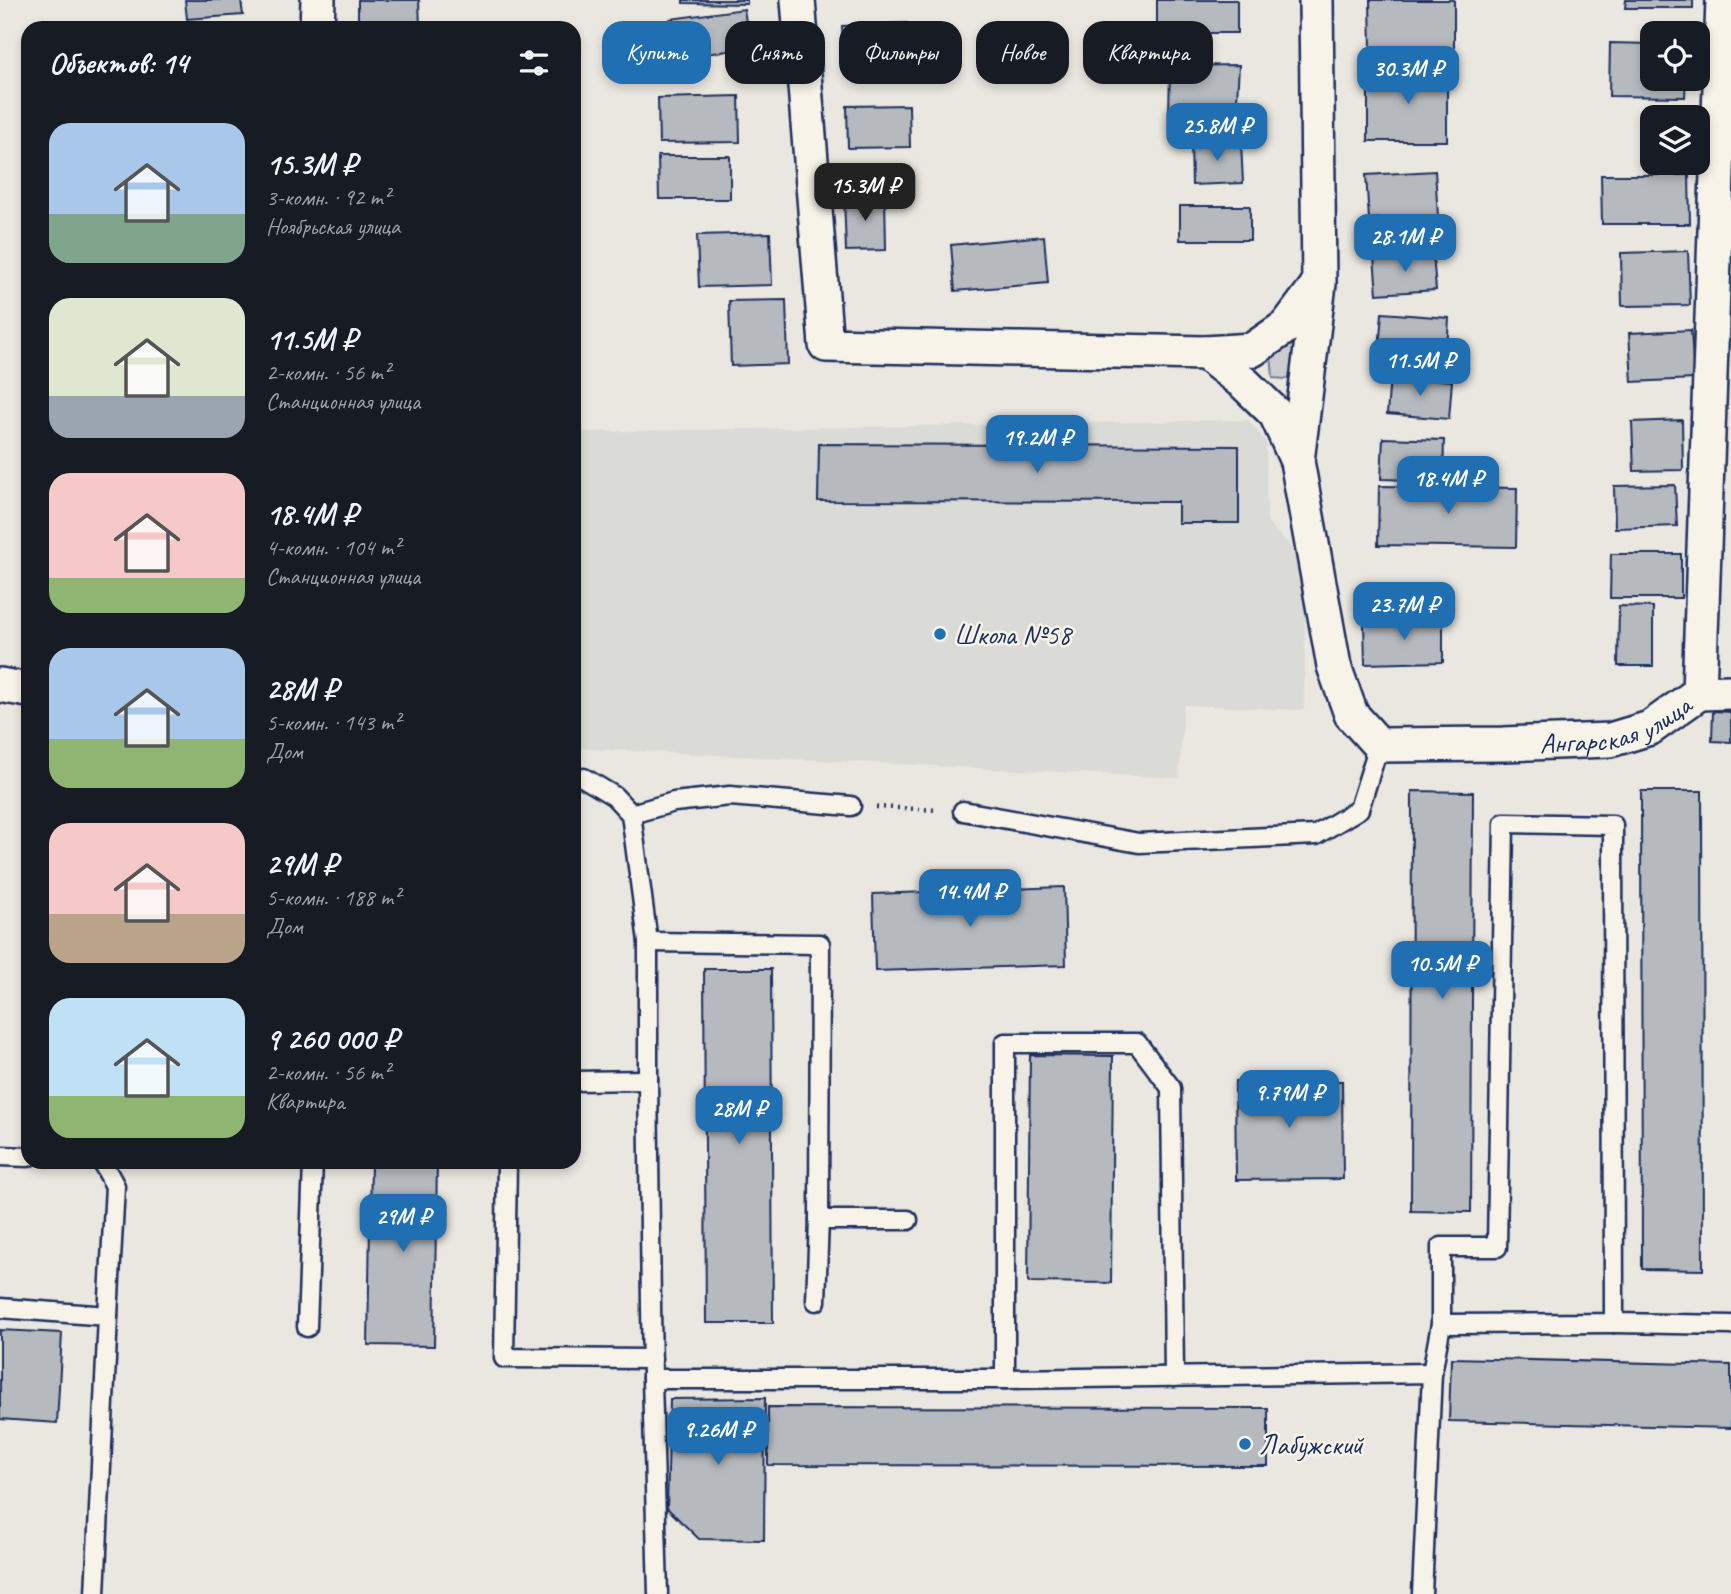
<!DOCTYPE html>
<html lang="ru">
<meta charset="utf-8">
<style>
body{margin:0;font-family:Caveat,sans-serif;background:#242831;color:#f1f3f6;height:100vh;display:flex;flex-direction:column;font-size:26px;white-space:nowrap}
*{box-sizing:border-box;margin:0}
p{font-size:23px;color:#9ea1a6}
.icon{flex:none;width:38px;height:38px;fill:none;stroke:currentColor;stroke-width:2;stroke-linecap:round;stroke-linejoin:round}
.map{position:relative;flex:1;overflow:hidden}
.panel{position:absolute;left:21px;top:21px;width:560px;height:1148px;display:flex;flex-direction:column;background:#171b24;border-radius:21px;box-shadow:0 4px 10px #0003}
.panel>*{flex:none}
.guide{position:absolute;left:602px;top:21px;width:665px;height:63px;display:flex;gap:14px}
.controls{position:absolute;left:1640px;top:21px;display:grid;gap:14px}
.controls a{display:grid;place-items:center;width:70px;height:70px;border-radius:14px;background:#171b24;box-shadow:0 4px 10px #0003;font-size:35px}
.price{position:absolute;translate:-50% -60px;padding:0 16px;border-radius:14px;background:#1f6fb2;color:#fff;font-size:23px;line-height:46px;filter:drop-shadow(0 2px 4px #0008)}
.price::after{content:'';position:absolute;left:50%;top:42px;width:21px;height:16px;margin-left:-10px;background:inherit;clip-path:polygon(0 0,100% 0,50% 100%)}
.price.selected{background:#222;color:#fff}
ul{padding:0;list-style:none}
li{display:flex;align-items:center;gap:21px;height:175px;padding:0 28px}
li span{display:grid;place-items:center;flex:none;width:196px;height:140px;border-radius:21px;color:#555}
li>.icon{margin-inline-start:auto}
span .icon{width:84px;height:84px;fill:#fffc;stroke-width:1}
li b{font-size:30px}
h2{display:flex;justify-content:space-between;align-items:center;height:84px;padding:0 28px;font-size:30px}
.chip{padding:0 24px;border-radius:21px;background:#171b24;box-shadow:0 4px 10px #0003;font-size:24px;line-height:63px}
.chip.selected{background:#1f6fb2;color:#fff}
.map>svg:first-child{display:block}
.built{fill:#dadad6}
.green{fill:#cbcccd;stroke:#737e96;stroke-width:2}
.building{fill:#b6babf;stroke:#1b2f5e;stroke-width:2}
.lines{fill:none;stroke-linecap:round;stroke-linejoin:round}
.lane-casing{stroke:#1b2f5e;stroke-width:23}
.street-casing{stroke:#1b2f5e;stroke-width:38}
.path{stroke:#1b2f5e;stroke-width:4.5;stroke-dasharray:2 5;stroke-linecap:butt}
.lane{stroke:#f7f3e8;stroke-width:18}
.street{stroke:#f7f3e8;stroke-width:33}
.poi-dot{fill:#1f6fb2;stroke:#f7f3e8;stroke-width:2.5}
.labels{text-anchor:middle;stroke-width:5;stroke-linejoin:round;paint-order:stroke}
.poi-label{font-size:28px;fill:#1b2f5e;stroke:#f7f3e8;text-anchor:start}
.street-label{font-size:28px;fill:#1b2f5e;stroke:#f7f3e8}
</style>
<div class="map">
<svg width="1731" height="1594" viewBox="0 0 1731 1594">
<rect width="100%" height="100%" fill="#eae7e0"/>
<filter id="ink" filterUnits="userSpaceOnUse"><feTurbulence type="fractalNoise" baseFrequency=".0143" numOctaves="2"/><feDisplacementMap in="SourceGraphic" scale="14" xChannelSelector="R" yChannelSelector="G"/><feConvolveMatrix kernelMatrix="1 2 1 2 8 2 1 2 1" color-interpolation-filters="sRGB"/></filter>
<g filter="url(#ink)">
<path class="built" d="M1248 420 1266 442 1267 522 1306 562 1304 710 1184 705 1179 778 574 748V432Z"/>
<path class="green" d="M1298 339V380L1273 378 1270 342Z"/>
<g class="building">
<path d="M185 0H241L243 15 187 19Z"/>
<path d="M358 0H419L420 28H358Z"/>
<path d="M683 0H747V4L683 3Z"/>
<rect x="1157" y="0" width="80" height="33"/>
<path d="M1370 0H1454V53L1371 52Z"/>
<path d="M1626 0H1693V8H1625Z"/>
<path d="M744 9 750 48 676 58 670 19Z"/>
<path d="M907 23 909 64 844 66 842 26Z"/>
<path d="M1610 43 1652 44V79H1686L1685 97 1609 96Z"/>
<path d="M1239 65 1236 117 1169 115 1170 66Z"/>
<rect x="1368" y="71" width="79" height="70"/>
<path d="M739 96 740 142 659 143 658 98Z"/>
<path d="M909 105 910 147 848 148 847 106Z"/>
<path d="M1191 142H1241L1243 183 1192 185Z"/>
<path d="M658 156H730V199H659Z"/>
<path d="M1435 171 1438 216 1369 219 1366 175Z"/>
<path d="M1601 175H1689L1690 224H1602Z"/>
<path d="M885 194 886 250 846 251 844 196Z"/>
<rect x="1180" y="206" width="70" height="34"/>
<path d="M770 233 772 285 699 287 697 235Z"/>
<path d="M1044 236 1048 283 955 291 951 245Z"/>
<path d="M1688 251 1690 305 1622 306 1621 253Z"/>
<path d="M1433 254 1436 290 1377 294 1374 257Z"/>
<path d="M786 300 788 364 731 366 729 301Z"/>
<path d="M1382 313 1449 318 1446 367 1378 362Z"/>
<path d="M1691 330 1694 379 1632 382 1629 333Z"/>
<path d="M1390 376 1452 381 1449 419 1387 414Z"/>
<path d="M1682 420 1683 470 1634 471 1632 422Z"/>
<path d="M1383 438 1444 440 1443 481 1381 479Z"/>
<path d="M819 444 1239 446V523H1178V502L818 501Z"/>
<path d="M1675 485 1677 526 1615 528 1614 486Z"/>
<path d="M1379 486 1517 488 1516 547 1378 545Z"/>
<path d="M1611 554H1681V598H1610Z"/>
<path d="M1619 606 1653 607V666H1618Z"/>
<path d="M1443 620V662L1365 664 1364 622Z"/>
<path d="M1713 711 1731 712V742L1712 741Z"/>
<path d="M1412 791 1473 792 1471 1212 1411 1211Z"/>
<path d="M1641 791H1702L1703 1270 1642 1269Z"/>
<path d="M1064 887 1066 965 875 971 873 894Z"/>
<path d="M704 969H771L773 1323H706Z"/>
<path d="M1030 1055 1113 1056 1111 1283 1028 1282Z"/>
<path d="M1235 1081H1342L1343 1179 1236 1180Z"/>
<path d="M371 1162H437L434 1346 368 1345Z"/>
<path d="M0 1330 62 1333 57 1423 0 1419Z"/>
<path d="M1451 1358 1731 1365V1428L1449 1421Z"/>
<path d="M765 1398 764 1540 699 1539 667 1508 670 1399Z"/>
<path d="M768 1407 1268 1408V1466L768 1465Z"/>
</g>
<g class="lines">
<defs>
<g id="lane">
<path d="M584 778 614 796 631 814 648 942V1080L652 1379 658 1594"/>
<path d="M963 811 1139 843 1316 835 1359 809 1379 745"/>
<path d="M631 814 674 802 730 796 851 806"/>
<path d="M648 942 820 944 819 1220 816 1301"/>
<path d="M574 1081 648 1080"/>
<path d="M0 1156 28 1157"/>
<path d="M102 1162 115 1186 108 1316"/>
<path d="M507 1162 504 1358 652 1359"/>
<path d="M819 1220H908"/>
<path d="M0 1308 108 1316 95 1594"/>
<path d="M1614 1323 1731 1325"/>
<path d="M307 1327 313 1162"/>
<path d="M1432 1373 1441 1324 1614 1323 1613 825 1504 823 1497 1247H1441V1324"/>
<path d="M652 1379H1005L1432 1373 1422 1594"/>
<path d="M1005 1379V1043H1137L1171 1088 1174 1377"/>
</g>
<g id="street">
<path d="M798 0 826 345 1205 353 1245 384 1276 414 1297 461"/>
<path id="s1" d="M1316 0 1319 284 1297 461 1334 666 1351 714 1379 745 1504 744 1610 740 1650 728 1699 693 1723 0"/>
<path d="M317 28 318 0"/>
<path d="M1205 353 1252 350 1287 326 1317 286"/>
<path d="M0 685 28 690"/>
<path d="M1699 693 1731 692"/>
</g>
</defs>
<use href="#lane" class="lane-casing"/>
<use href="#street" class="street-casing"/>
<path class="path" d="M876 807 938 810"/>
<use href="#lane" class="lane"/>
<use href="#street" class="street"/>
</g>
</g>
<g class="poi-dot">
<circle cx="940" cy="634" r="7"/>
<circle cx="1245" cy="1444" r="7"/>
</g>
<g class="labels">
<g class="poi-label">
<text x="954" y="644">Школа №58</text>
<text x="1259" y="1454">Лабужский</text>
</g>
<g class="street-label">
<text dy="10" stroke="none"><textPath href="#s1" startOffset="1003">Ангарская улица</textPath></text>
</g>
</g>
</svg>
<div class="controls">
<a><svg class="icon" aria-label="locate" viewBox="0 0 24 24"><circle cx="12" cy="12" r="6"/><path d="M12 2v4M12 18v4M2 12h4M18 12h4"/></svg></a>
<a><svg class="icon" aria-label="layers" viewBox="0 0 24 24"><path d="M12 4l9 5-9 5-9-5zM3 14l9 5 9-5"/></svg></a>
</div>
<b class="price" style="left:1408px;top:106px">30.3M ₽</b>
<b class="price" style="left:1217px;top:163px">25.8M ₽</b>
<b class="price selected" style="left:865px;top:223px">15.3M ₽</b>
<b class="price" style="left:1405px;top:274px">28.1M ₽</b>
<b class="price" style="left:1420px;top:398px">11.5M ₽</b>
<b class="price" style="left:1037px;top:475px">19.2M ₽</b>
<b class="price" style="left:1448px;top:516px">18.4M ₽</b>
<b class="price" style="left:1404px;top:642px">23.7M ₽</b>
<b class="price" style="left:970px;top:929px">14.4M ₽</b>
<b class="price" style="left:1442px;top:1001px">10.5M ₽</b>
<b class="price" style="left:1289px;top:1130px">9.79M ₽</b>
<b class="price" style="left:739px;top:1146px">28M ₽</b>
<b class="price" style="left:403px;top:1254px">29M ₽</b>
<b class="price" style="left:718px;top:1467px">9.26M ₽</b>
<div class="guide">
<a class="chip selected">Купить</a>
<a class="chip">Снять</a>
<a class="chip">Фильтры</a>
<a class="chip">Новое</a>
<a class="chip">Квартира</a>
</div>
<section class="panel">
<h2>Объектов: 14<svg class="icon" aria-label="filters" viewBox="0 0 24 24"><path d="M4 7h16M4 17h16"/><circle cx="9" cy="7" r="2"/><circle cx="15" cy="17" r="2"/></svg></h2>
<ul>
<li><span style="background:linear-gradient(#a9c7e8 65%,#7fa58c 0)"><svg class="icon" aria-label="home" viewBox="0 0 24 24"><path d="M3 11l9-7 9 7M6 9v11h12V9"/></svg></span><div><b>15.3M ₽</b><p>3-комн. · 92 m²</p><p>Ноябрьская улица</p></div></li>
<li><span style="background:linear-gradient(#dfe7d0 70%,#9aa5b1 0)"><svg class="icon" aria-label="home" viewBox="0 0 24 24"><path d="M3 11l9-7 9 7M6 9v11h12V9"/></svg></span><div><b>11.5M ₽</b><p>2-комн. · 56 m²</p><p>Станционная улица</p></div></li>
<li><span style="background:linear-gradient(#f6c9c9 75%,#8fb573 0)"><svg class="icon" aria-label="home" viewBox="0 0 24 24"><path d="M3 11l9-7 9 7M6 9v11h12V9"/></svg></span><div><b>18.4M ₽</b><p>4-комн. · 104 m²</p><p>Станционная улица</p></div></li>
<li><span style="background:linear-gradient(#a9c7e8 65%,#8fb573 0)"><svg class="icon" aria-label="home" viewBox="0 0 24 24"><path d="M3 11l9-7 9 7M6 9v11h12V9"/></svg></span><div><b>28M ₽</b><p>5-комн. · 143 m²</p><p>Дом</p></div></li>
<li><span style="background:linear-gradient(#f6c9c9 65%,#b9a48a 0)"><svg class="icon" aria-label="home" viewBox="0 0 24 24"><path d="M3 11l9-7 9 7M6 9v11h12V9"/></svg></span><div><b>29M ₽</b><p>5-комн. · 188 m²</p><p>Дом</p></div></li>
<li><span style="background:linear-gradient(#bfe0f5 70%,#8fb573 0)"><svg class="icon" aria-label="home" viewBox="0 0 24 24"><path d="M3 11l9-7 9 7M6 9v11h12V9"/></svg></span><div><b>9 260 000 ₽</b><p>2-комн. · 56 m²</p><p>Квартира</p></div></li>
</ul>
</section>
</div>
